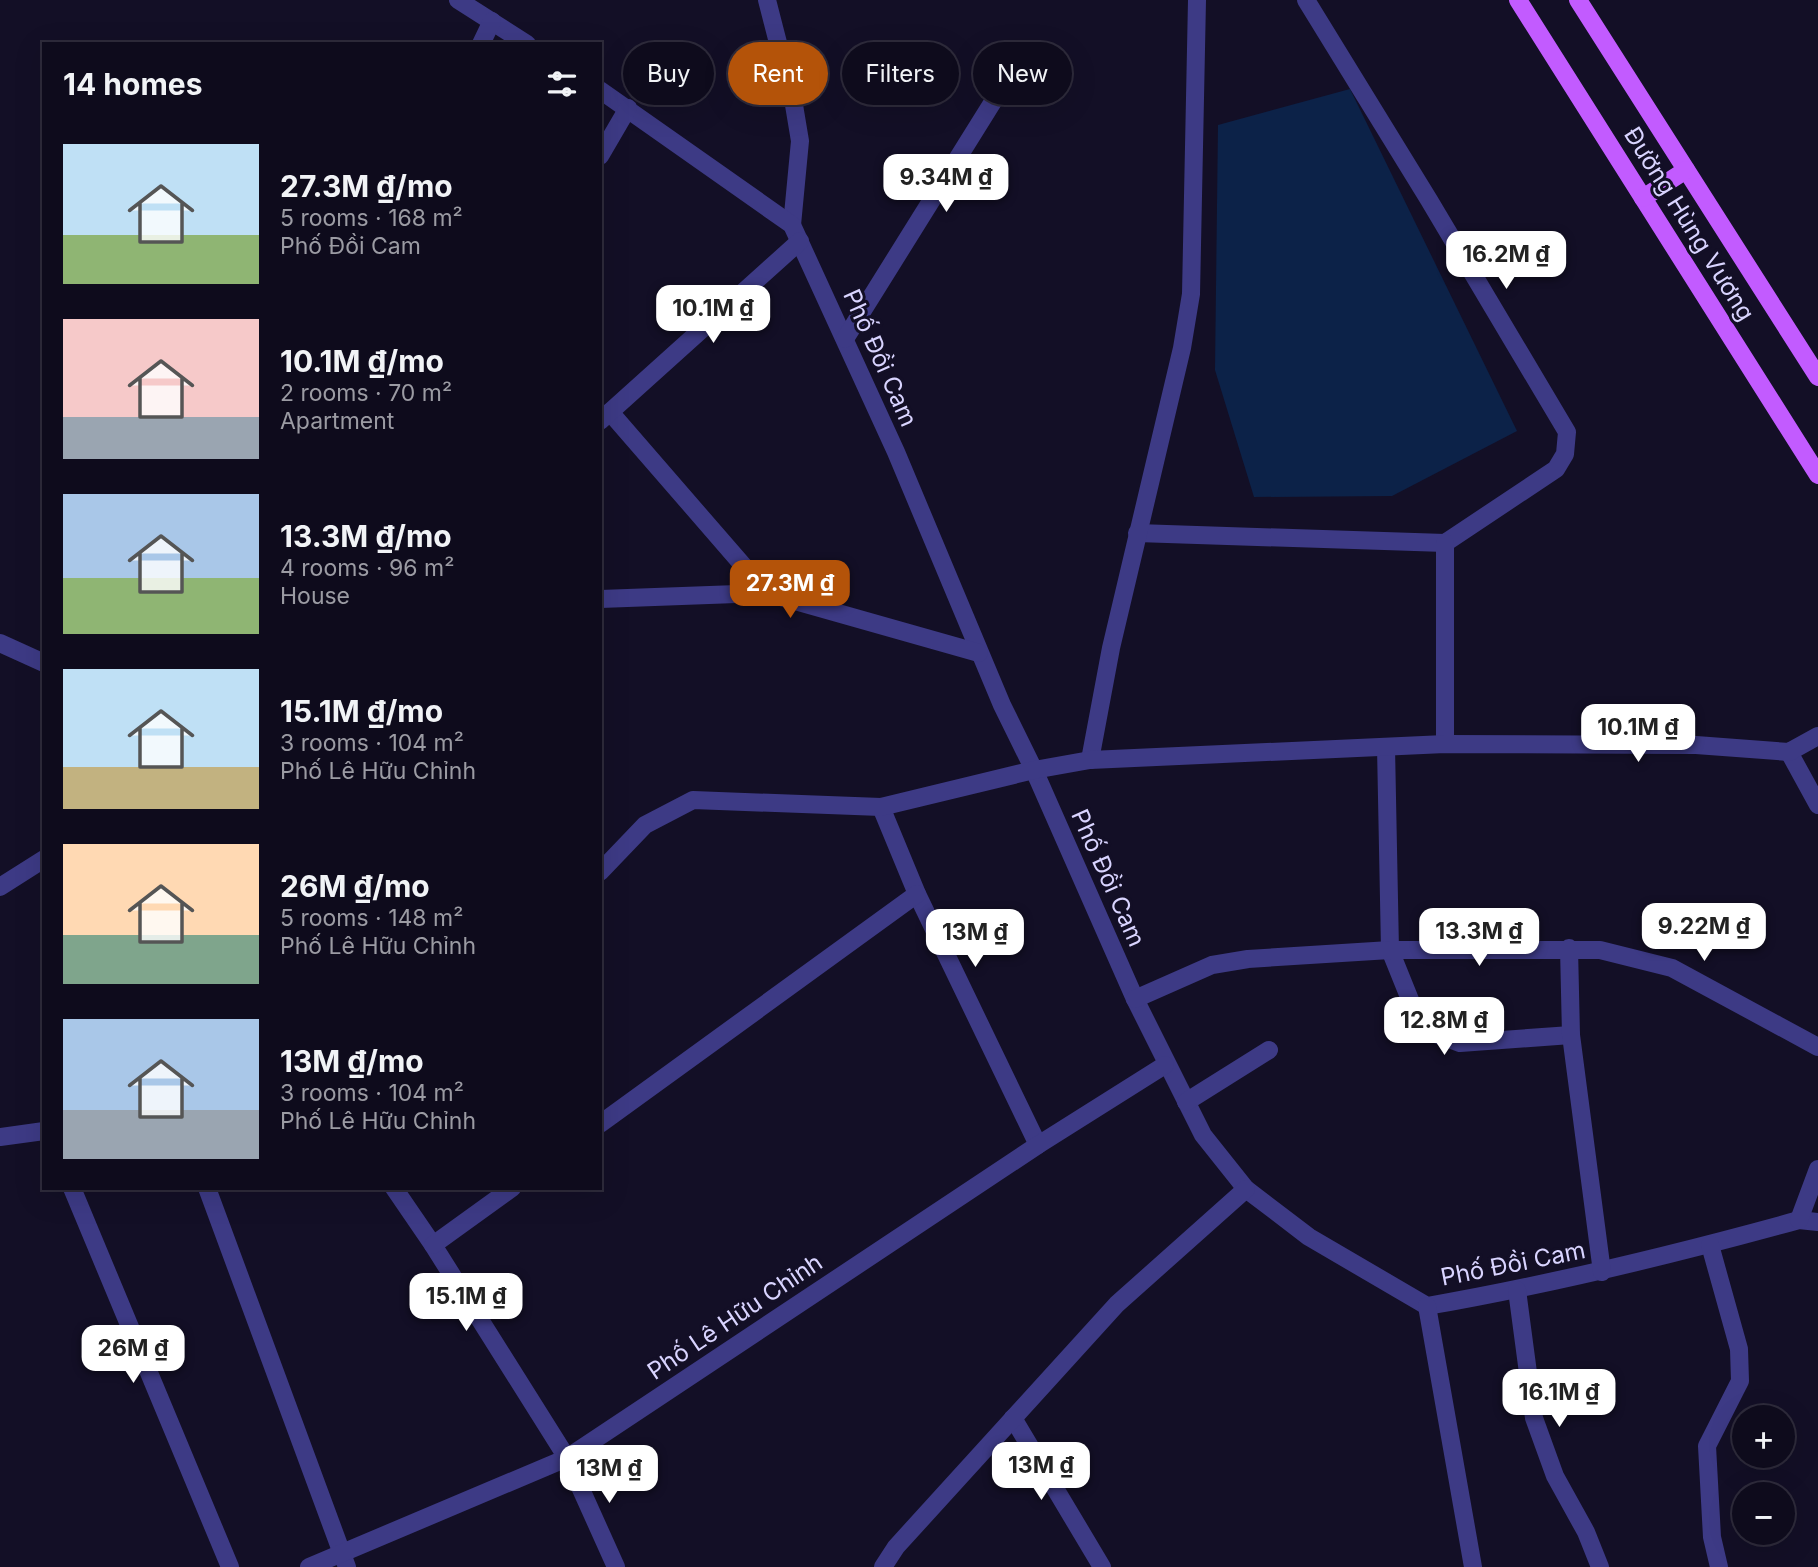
<!DOCTYPE html>
<meta charset="utf-8">
<style>
body{margin:0;font-family:Inter,sans-serif;background:#1c1929;color:#f1f3f6;height:100vh;display:flex;flex-direction:column;font-size:26px;white-space:nowrap}
*{box-sizing:border-box;margin:0}
p{font-size:23px;color:#9b9ba3}
.icon{flex:none;width:38px;height:38px;fill:none;stroke:currentColor;stroke-width:2;stroke-linecap:round;stroke-linejoin:round}
.map{position:relative;flex:1;overflow:hidden}
.side{position:absolute;left:42px;top:42px;width:560px;height:1148px;display:flex;flex-direction:column;background:#0e0b1c;border-radius:0px;box-shadow:0 7px 28px #0002,0 0 0 2px #2e2b3b}
.side>*{flex:none}
.banner{position:absolute;left:623px;top:42px;width:665px;height:63px;display:flex;gap:14px}
.fabs{position:absolute;left:1732px;top:1405px;display:grid;gap:14px}
.fabs a{display:grid;place-items:center;width:63px;height:63px;border-radius:50%;background:#0e0b1c;box-shadow:0 7px 28px #0002,0 0 0 2px #2e2b3b;font-size:35px}
.price{position:absolute;translate:-50% -60px;padding:0 16px;border-radius:14px;background:#fff;color:#222;font-size:23px;line-height:46px;filter:drop-shadow(0 2px 4px #0008)}
.price::after{content:'';position:absolute;left:50%;top:42px;width:21px;height:16px;margin-left:-10px;background:inherit;clip-path:polygon(0 0,100% 0,50% 100%)}
.price.selected{background:#b45309;color:#fff}
ul{padding:0;list-style:none}
li{display:flex;align-items:center;gap:21px;height:175px;padding:0 21px}
li span{display:grid;place-items:center;flex:none;width:196px;height:140px;border-radius:0px;color:#555}
li>.icon{margin-inline-start:auto}
span .icon{width:84px;height:84px;fill:#fffc;stroke-width:1}
li b{font-size:30px}
h2{display:flex;justify-content:space-between;align-items:center;height:84px;padding:0 21px;font-size:30px}
.chip{padding:0 24px;border-radius:32px;background:#0e0b1c;box-shadow:0 7px 28px #0002,0 0 0 2px #2e2b3b;font-size:24px;line-height:63px}
.chip.selected{background:#b45309;color:#fff}
.map>svg:first-child{display:block}
.water{fill:#0c2248}
.lines{fill:none;stroke-linecap:round;stroke-linejoin:round}
.minor{stroke:#3d3a85;stroke-width:18}
.major{stroke:#c25bff;stroke-width:18}
.labels{text-anchor:middle;stroke-width:6;stroke-linejoin:round;paint-order:stroke}
.street-label{font-size:24px;fill:#d9d4ff;stroke:#130f26}
</style>
<div class="map">
<svg width="1818" height="1567" viewBox="0 0 1818 1567">
<rect width="100%" height="100%" fill="#130f26"/>
<path class="water" d="M1350 89 1517 431 1392 496 1254 497 1215 370 1218 125Z"/>
<g class="lines">
<g class="minor">
<path d="M458 0 527 44"/>
<path d="M767 0 794 105 800 141 792 225"/>
<path d="M481 44 492 21"/>
<path d="M600 90 792 225 896 452 1002 705 1034 770 1135 999 1203 1135 1246 1189 1309 1237 1427 1306C1553 1284 1676 1254 1799 1220L1818 1222"/>
<path d="M600 156 628 108"/>
<path d="M845 339 1014 68"/>
<path d="M610 412 767 593"/>
<path d="M600 421 800 241"/>
<path d="M1137 533 1445 543 1556 469 1565 454 1567 432 1429 200 1306 0"/>
<path d="M600 599 767 593 979 653"/>
<path d="M0 643 44 663"/>
<path d="M1445 744V543"/>
<path d="M1386 747 1390 950 1415 1012 1433 1033 1460 1043 1571 1035"/>
<path d="M1789 752 1818 805"/>
<path d="M1090 760 1111 648 1182 348 1191 294 1197 0"/>
<path d="M881 807 917 894 1038 1145"/>
<path d="M600 872 645 825 693 800 881 807 1034 770 1090 760 1445 744 1696 745 1789 752 1818 736"/>
<path d="M0 887 44 859"/>
<path d="M1569 948 1571 1035 1602 1272"/>
<path d="M1135 999 1212 965 1248 959 1390 950H1600L1672 968 1818 1047"/>
<path d="M1186 1102 1269 1050"/>
<path d="M600 1124 917 894"/>
<path d="M0 1137 44 1131"/>
<path d="M72 1188 230 1567"/>
<path d="M207 1188 347 1567"/>
<path d="M394 1188 433 1245 567 1458 616 1567"/>
<path d="M1799 1220 1818 1169"/>
<path d="M433 1245 512 1188"/>
<path d="M1710 1245 1739 1349 1740 1381 1707 1446 1712 1537 1719 1567"/>
<path d="M1517 1290 1534 1418 1555 1476 1586 1532 1600 1567"/>
<path d="M1427 1306 1473 1567"/>
<path d="M1013 1418 1102 1567"/>
<path d="M309 1567 567 1458 1038 1145 1165 1065"/>
<path d="M883 1567 896 1547 1117 1304 1246 1189"/>
</g>
<g class="major">
<path d="M1518 0 1818 475"/>
<path d="M1578 0 1818 377"/>
<path d="M1643 198 1686 170"/>
</g>
</g>
<g class="labels">
<g class="street-label">
<text transform="translate(1689 224) rotate(58)" y="8">Đường Hùng Vương</text>
<text transform="translate(880 358) rotate(66)" y="8">Phố Đồi Cam</text>
<text transform="translate(1108 878) rotate(66)" y="8">Phố Đồi Cam</text>
<text transform="translate(1513 1264) rotate(-11)" y="8">Phố Đồi Cam</text>
<text transform="translate(735 1317) rotate(-34)" y="8">Phố Lê Hữu Chỉnh</text>
</g>
</g>
</svg>
<div class="fabs">
<a>+</a>
<a>−</a>
</div>
<b class="price" style="left:946px;top:214px">9.34M ₫</b>
<b class="price" style="left:1506px;top:291px">16.2M ₫</b>
<b class="price" style="left:713px;top:345px">10.1M ₫</b>
<b class="price selected" style="left:790px;top:620px">27.3M ₫</b>
<b class="price" style="left:1638px;top:764px">10.1M ₫</b>
<b class="price" style="left:1704px;top:963px">9.22M ₫</b>
<b class="price" style="left:1479px;top:968px">13.3M ₫</b>
<b class="price" style="left:975px;top:969px">13M ₫</b>
<b class="price" style="left:1444px;top:1057px">12.8M ₫</b>
<b class="price" style="left:466px;top:1333px">15.1M ₫</b>
<b class="price" style="left:133px;top:1385px">26M ₫</b>
<b class="price" style="left:1559px;top:1429px">16.1M ₫</b>
<b class="price" style="left:1041px;top:1502px">13M ₫</b>
<b class="price" style="left:609px;top:1505px">13M ₫</b>
<div class="banner">
<a class="chip">Buy</a>
<a class="chip selected">Rent</a>
<a class="chip">Filters</a>
<a class="chip">New</a>
</div>
<section class="side">
<h2>14 homes<svg class="icon" aria-label="filters" viewBox="0 0 24 24"><path d="M4 7h16M4 17h16"/><circle cx="9" cy="7" r="2"/><circle cx="15" cy="17" r="2"/></svg></h2>
<ul>
<li><span style="background:linear-gradient(#bfe0f5 65%,#8fb573 0)"><svg class="icon" aria-label="home" viewBox="0 0 24 24"><path d="M3 11l9-7 9 7M6 9v11h12V9"/></svg></span><div><b>27.3M ₫/mo</b><p>5 rooms · 168 m²</p><p>Phố Đồi Cam</p></div></li>
<li><span style="background:linear-gradient(#f6c9c9 70%,#9aa5b1 0)"><svg class="icon" aria-label="home" viewBox="0 0 24 24"><path d="M3 11l9-7 9 7M6 9v11h12V9"/></svg></span><div><b>10.1M ₫/mo</b><p>2 rooms · 70 m²</p><p>Apartment</p></div></li>
<li><span style="background:linear-gradient(#a9c7e8 60%,#8fb573 0)"><svg class="icon" aria-label="home" viewBox="0 0 24 24"><path d="M3 11l9-7 9 7M6 9v11h12V9"/></svg></span><div><b>13.3M ₫/mo</b><p>4 rooms · 96 m²</p><p>House</p></div></li>
<li><span style="background:linear-gradient(#bfe0f5 70%,#c2b280 0)"><svg class="icon" aria-label="home" viewBox="0 0 24 24"><path d="M3 11l9-7 9 7M6 9v11h12V9"/></svg></span><div><b>15.1M ₫/mo</b><p>3 rooms · 104 m²</p><p>Phố Lê Hữu Chỉnh</p></div></li>
<li><span style="background:linear-gradient(#ffd9b3 65%,#7fa58c 0)"><svg class="icon" aria-label="home" viewBox="0 0 24 24"><path d="M3 11l9-7 9 7M6 9v11h12V9"/></svg></span><div><b>26M ₫/mo</b><p>5 rooms · 148 m²</p><p>Phố Lê Hữu Chỉnh</p></div></li>
<li><span style="background:linear-gradient(#a9c7e8 65%,#9aa5b1 0)"><svg class="icon" aria-label="home" viewBox="0 0 24 24"><path d="M3 11l9-7 9 7M6 9v11h12V9"/></svg></span><div><b>13M ₫/mo</b><p>3 rooms · 104 m²</p><p>Phố Lê Hữu Chỉnh</p></div></li>
</ul>
</section>
</div>
